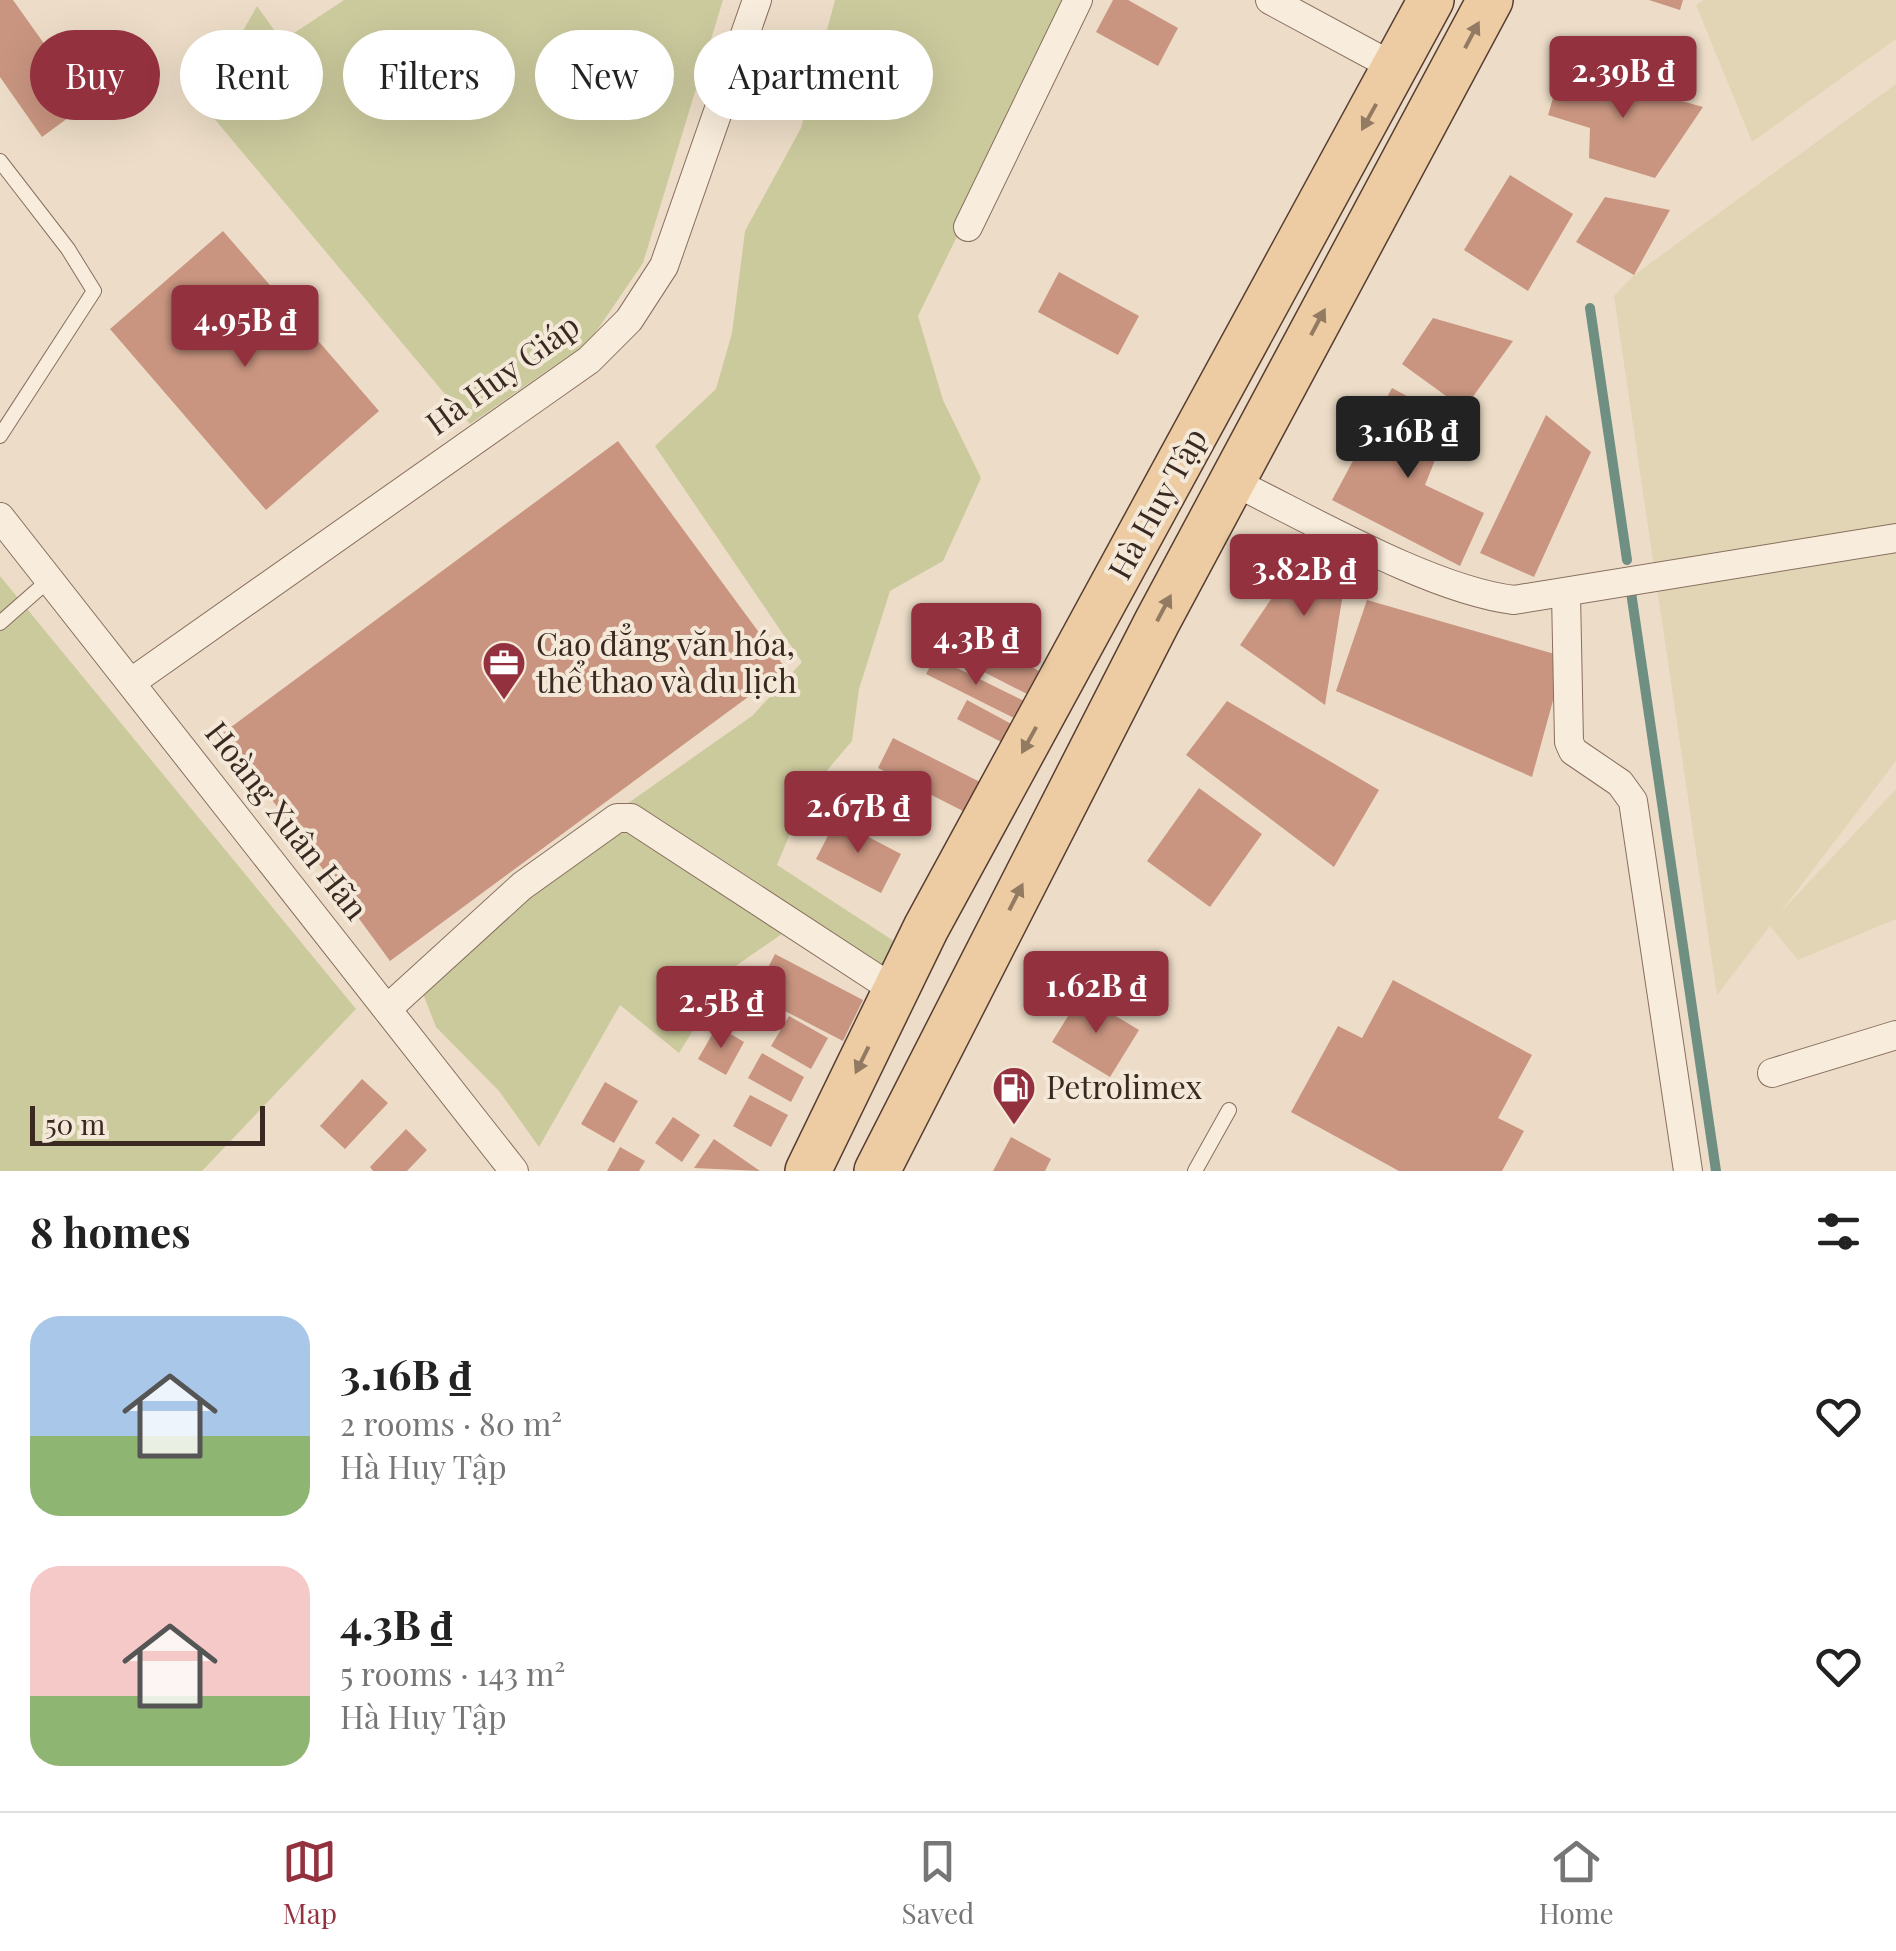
<!DOCTYPE html>
<meta charset="utf-8">
<style>
body{margin:0;font-family:"Playfair Display",serif;background:#f6f6f6;color:#222;height:100vh;display:flex;flex-direction:column;font-size:38px;white-space:nowrap}
*{box-sizing:border-box;margin:0}
p{font-size:32px;color:#767676}
.icon{flex:none;width:55px;height:55px;fill:none;stroke:currentColor;stroke-width:2;stroke-linecap:round;stroke-linejoin:round}
.map{position:relative;height:1171px;overflow:hidden}
.panel{display:flex;flex-direction:column;background:#fff;flex:1}
.panel>*{flex:none}
.hud{position:absolute;left:30px;top:30px;width:1000px;height:90px;display:flex;gap:20px}
.scale{position:absolute;left:30px;bottom:25px;width:235px;box-sizing:border-box;padding-left:10px;border:5px solid #392921;border-top:0;font-size:28px;line-height:35px;white-space:nowrap;color:#392921;-webkit-text-stroke:8px #f4e8d8;paint-order:stroke}
.price{position:absolute;translate:-50% -85px;padding:0 22px;border-radius:10px;background:#94313f;color:#fff;font-size:32px;line-height:65px;filter:drop-shadow(0 2px 5px #0008)}
.price::after{content:'';position:absolute;left:50%;top:60px;width:30px;height:22px;margin-left:-15px;background:inherit;clip-path:polygon(0 0,100% 0,50% 100%)}
.price.current{background:#222;color:#fff}
ul{padding:0;list-style:none}
li{display:flex;align-items:center;gap:30px;height:250px;padding:0 30px}
li span{display:grid;place-items:center;flex:none;width:280px;height:200px;border-radius:30px;color:#555}
li>.icon{margin-inline-start:auto}
span .icon{width:120px;height:120px;fill:#fffc;stroke-width:1}
li b{font-size:42px}
h2{display:flex;justify-content:space-between;align-items:center;height:120px;padding:0 30px;font-size:42px}
.tag{padding:0 35px;border-radius:45px;background:#fff;box-shadow:0 10px 40px #0002;font-size:35px;line-height:90px}
.tag.current{background:#94313f;color:#fff}
.menu{display:flex;justify-content:space-around;align-items:center;height:140px;border-top:2px solid #e0e0e0;background:#fff;font-size:28px;color:#767676}
.menu a{display:grid;justify-items:center;gap:5px}
.menu .current{color:#94313f}
.map>svg:first-child{display:block}
.farmland{fill:#e2d5b6}
.green{fill:#cbca9d}
.lines{fill:none;stroke-linecap:round;stroke-linejoin:round}
.stream{stroke:#708f83;stroke-width:10}
.building{fill:#c99580}
.service-casing{stroke:#886f5e;stroke-width:16}
.minor-casing{stroke:#886f5e;stroke-width:30}
.primary-casing{stroke:#563e32;stroke-width:48}
.service{stroke:#f8ecdc;stroke-width:14}
.minor{stroke:#f8ecdc;stroke-width:28}
.primary{stroke:#edcca3;stroke-width:45}
.oneway{fill:#937a62}
.labels{text-anchor:middle;stroke-width:8;stroke-linejoin:round;paint-order:stroke}
.street-label{font-size:32px;fill:#392921;stroke:#f4e8d8}
.poi-label{font-size:32px;fill:#392921;stroke:#f4e8d8;text-anchor:start}
</style>
<div class="map">
<svg width="1896" height="1171" viewBox="0 0 1896 1171">
<rect width="100%" height="100%" fill="#edddc8"/>
<g class="farmland">
<path d="M1704 0H1896V39L1752 142 1696 5Z"/>
<path d="M1896 84V761L1780 913 1896 789V919L1798 960 1770 926 1717 995 1614 296 1634 275Z"/>
</g>
<g class="green">
<path d="M344 0H723L643 263 589 342 470 424 202 104 257 6 282 41Z"/>
<path d="M835 0H1073L918 316 943 400 981 478 943 561 890 591 859 689 852 741 806 795 777 865 920 958 899 988 789 929 730 970 679 1053 620 1005 539 1147 499 1091 436 1027 420 986 560 851 752 716 802 662 655 446 716 389 732 333 745 231 801 128Z"/>
<path d="M0 576 356 1009 202 1171H0Z"/>
</g>
<g class="lines">
<g class="stream">
<path d="M1590 308 1627 560"/>
<path d="M1631 592 1716 1171"/>
</g>
</g>
<g class="building">
<path d="M0 0H13L87 104 42 137 0 77Z"/>
<path d="M1113 0H1128L1178 28 1158 66 1096 32Z"/>
<path d="M1649 0H1683L1680 10Z"/>
<path d="M1562 67 1703 107 1655 178 1589 158 1590 128 1548 115Z"/>
<path d="M1510 175 1573 214 1528 291 1464 250Z"/>
<path d="M1605 197 1670 210 1634 275 1576 242Z"/>
<path d="M223 231 379 411 266 510 110 329Z"/>
<path d="M1059 272 1139 316 1118 355 1038 312Z"/>
<path d="M1433 318 1513 341 1464 409 1402 364Z"/>
<path d="M1392 388 1451 420 1425 485 1484 513 1460 566 1332 500Z"/>
<path d="M1546 415 1591 452 1534 577 1480 553Z"/>
<path d="M618 441 786 669 390 961 223 733Z"/>
<path d="M1316 533 1349 556 1325 705 1240 645Z"/>
<path d="M1367 600 1565 657 1532 777 1336 691Z"/>
<path d="M996 648 1041 672 1029 695 984 672Z"/>
<path d="M935 657 1026 702 1018 720 926 674Z"/>
<path d="M967 700 1017 727 1007 745 957 719Z"/>
<path d="M1227 701 1379 790 1334 867 1186 755Z"/>
<path d="M893 738 980 782 965 812 878 768Z"/>
<path d="M1199 788 1262 834 1210 907 1147 861Z"/>
<path d="M836 820 901 854 881 893 816 859Z"/>
<path d="M775 954 863 1000 843 1041 754 995Z"/>
<path d="M1393 980 1532 1055 1498 1118 1524 1131 1502 1171H1399L1291 1112 1338 1026 1362 1038Z"/>
<path d="M1081 995 1139 1030 1110 1077 1052 1042Z"/>
<path d="M789 1016 828 1038 811 1069 771 1046Z"/>
<path d="M717 1026 744 1042 726 1075 698 1059Z"/>
<path d="M762 1053 804 1077 791 1102 748 1078Z"/>
<path d="M362 1079 388 1103 345 1149 320 1126Z"/>
<path d="M605 1082 638 1101 614 1143 581 1124Z"/>
<path d="M750 1095 788 1115 771 1147 733 1126Z"/>
<path d="M673 1117 700 1135 682 1162 655 1143Z"/>
<path d="M406 1129 427 1150 407 1171H373L370 1167Z"/>
<path d="M1011 1137 1051 1159 1045 1171H993Z"/>
<path d="M714 1139 760 1171 694 1168Z"/>
<path d="M620 1147 645 1161 639 1171H607Z"/>
</g>
<g class="lines">
<defs>
<g id="service">
<path d="M0 161 68 249 94 291 0 436"/>
<path d="M0 623 50 579"/>
<path d="M1195 1171 1229 1110"/>
</g>
<g id="minor">
<path d="M1270 0 1396 68"/>
<path d="M968 227 1078 0"/>
<path d="M1232 481C1310 519 1431 590 1514 600L1896 538"/>
<path d="M0 517 514 1171"/>
<path d="M1566 594 1569 742 1573 751 1620 783 1633 801 1688 1171"/>
<path d="M133 681 589 360 629 320 664 266 757 0"/>
<path d="M387 1009 522 886 617 818H631L896 991"/>
<path d="M1772 1073 1896 1035"/>
</g>
<g id="primary">
<path d="M808 1171 926 928 1431 0"/>
<path d="M877 1171 1157 622 1490 0"/>
</g>
</defs>
<use href="#service" class="service-casing"/>
<use href="#minor" class="minor-casing"/>
<use href="#primary" class="primary-casing"/>
<use href="#service" class="service"/>
<use href="#minor" class="minor"/>
<use href="#primary" class="primary"/>
</g>
<defs><path id="oneway-solid" d="M-6-.8H1V-3.2L6.5 0L1 3.2V.8H-6Z" transform="scale(2.5)"/></defs>
<g class="oneway">
<use href="#oneway-solid" transform="translate(1472 35) rotate(-62)"/>
<use href="#oneway-solid" transform="translate(1369 117) rotate(119)"/>
<use href="#oneway-solid" transform="translate(1318 322) rotate(-62)"/>
<use href="#oneway-solid" transform="translate(1164 608) rotate(-62)"/>
<use href="#oneway-solid" transform="translate(1029 740) rotate(119)"/>
<use href="#oneway-solid" transform="translate(1016 897) rotate(-63)"/>
<use href="#oneway-solid" transform="translate(862 1060) rotate(116)"/>
</g>
<defs>
<symbol id="office-pin" viewBox="-11 -11 22 30"><path d="M0 17L-7.5 6A9.5 9.5 0 1 1 7.5 6Z" fill="#94313f" stroke="#f4e8d8"/><path d="M-6-3h4V-5.5h4V-3h4V5H-6ZM-1-4.5V-3h2v-1.5ZM-6 0V1H6V0Z" fill="#fff"/></symbol>
<symbol id="fuel-pin" viewBox="-11 -11 22 30"><path d="M0 17L-7.5 6A9.5 9.5 0 1 1 7.5 6Z" fill="#94313f" stroke="#f4e8d8"/><path d="M-5.5-6h7V0h2V4h1.3V-2.5L3-4.5l.8-.8L6-3V5H2.5V1h-1V6h-7ZM-4.2-4.7v3.2H.2V-4.7Z" fill="#fff"/></symbol>
</defs>
<g fill-rule="evenodd">
<use href="#office-pin" x="479" y="638" width="50" height="68"/>
<use href="#fuel-pin" x="989" y="1063" width="50" height="68"/>
</g>
<g class="labels">
<g class="street-label">
<text transform="translate(503 375) rotate(-36)" y="11">Hà Huy Giáp</text>
<text transform="translate(1158 504) rotate(-61)" y="11">Hà Huy Tập</text>
<text transform="translate(286 821) rotate(52)" y="11">Hoàng Xuân Hãn</text>
</g>
<g class="poi-label">
<text x="536" y="656">Cao đẳng văn hóa,<tspan x="536" dy="37">thể thao và du lịch</tspan></text>
<text x="1046" y="1099">Petrolimex</text>
</g>
</g>
</svg>
<div class="scale">50 m</div>
<b class="price" style="left:1623px;top:121px">2.39B ₫</b>
<b class="price" style="left:245px;top:370px">4.95B ₫</b>
<b class="price current" style="left:1408px;top:481px">3.16B ₫</b>
<b class="price" style="left:1304px;top:619px">3.82B ₫</b>
<b class="price" style="left:976px;top:688px">4.3B ₫</b>
<b class="price" style="left:858px;top:856px">2.67B ₫</b>
<b class="price" style="left:1096px;top:1036px">1.62B ₫</b>
<b class="price" style="left:721px;top:1051px">2.5B ₫</b>
<div class="hud">
<a class="tag current">Buy</a>
<a class="tag">Rent</a>
<a class="tag">Filters</a>
<a class="tag">New</a>
<a class="tag">Apartment</a>
</div>
</div>
<section class="panel">
<h2>8 homes<svg class="icon" aria-label="filters" viewBox="0 0 24 24"><path d="M4 7h16M4 17h16"/><circle cx="9" cy="7" r="2"/><circle cx="15" cy="17" r="2"/></svg></h2>
<ul>
<li><span style="background:linear-gradient(#a9c7e8 60%,#8fb573 0)"><svg class="icon" aria-label="home" viewBox="0 0 24 24"><path d="M3 11l9-7 9 7M6 9v11h12V9"/></svg></span><div><b>3.16B ₫</b><p>2 rooms · 80 m²</p><p>Hà Huy Tập</p></div><svg class="icon" aria-label="heart" viewBox="0 0 24 24"><path d="M12 20l-8-8c-3-5 5-10 8-4 3-6 11-1 8 4z"/></svg></li>
<li><span style="background:linear-gradient(#f6c9c9 65%,#8fb573 0)"><svg class="icon" aria-label="home" viewBox="0 0 24 24"><path d="M3 11l9-7 9 7M6 9v11h12V9"/></svg></span><div><b>4.3B ₫</b><p>5 rooms · 143 m²</p><p>Hà Huy Tập</p></div><svg class="icon" aria-label="heart" viewBox="0 0 24 24"><path d="M12 20l-8-8c-3-5 5-10 8-4 3-6 11-1 8 4z"/></svg></li>
</ul>
</section>
<nav class="menu">
<a class="current"><svg class="icon" aria-label="map" viewBox="0 0 24 24"><path d="M3 6l6-2 6 2 6-2v14l-6 2-6-2-6 2zM9 4v14M15 6v14"/></svg>Map</a>
<a><svg class="icon" aria-label="saved" viewBox="0 0 24 24"><path d="M7 4h10v16l-5-4-5 4z"/></svg>Saved</a>
<a><svg class="icon" aria-label="home" viewBox="0 0 24 24"><path d="M3 11l9-7 9 7M6 9v11h12V9"/></svg>Home</a>
</nav>
